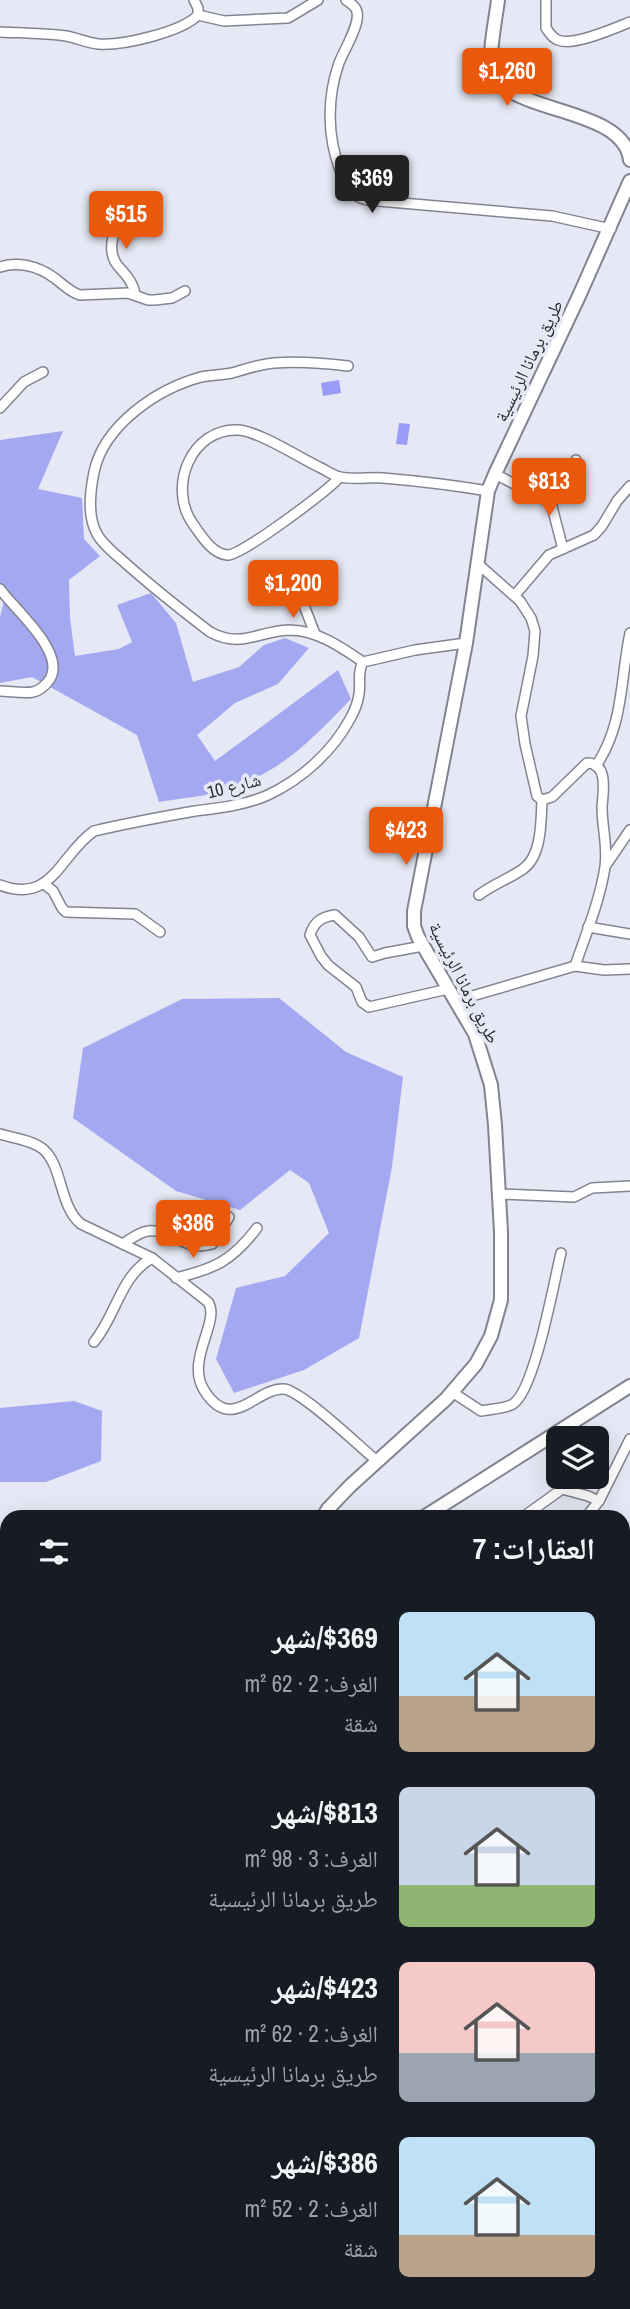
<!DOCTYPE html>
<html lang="ar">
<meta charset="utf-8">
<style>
body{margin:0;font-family:"Archivo Narrow","Noto Naskh Arabic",sans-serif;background:#242831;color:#f1f3f6;direction:rtl;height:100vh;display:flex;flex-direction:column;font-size:26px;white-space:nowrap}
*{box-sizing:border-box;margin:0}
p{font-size:23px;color:#9ea1a6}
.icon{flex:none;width:38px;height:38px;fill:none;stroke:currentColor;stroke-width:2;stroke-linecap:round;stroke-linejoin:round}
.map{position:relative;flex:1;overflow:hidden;direction:ltr}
.details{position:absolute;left:0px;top:1510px;width:630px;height:800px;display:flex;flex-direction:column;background:#171b24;border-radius:21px 21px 0 0;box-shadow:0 7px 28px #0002;direction:rtl}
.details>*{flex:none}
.fabs{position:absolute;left:546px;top:1426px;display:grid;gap:14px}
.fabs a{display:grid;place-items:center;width:63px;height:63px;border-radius:10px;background:#171b24;box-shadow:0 7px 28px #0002;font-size:35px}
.price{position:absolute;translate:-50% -60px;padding:0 16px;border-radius:7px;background:#ea580c;color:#fff;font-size:23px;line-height:46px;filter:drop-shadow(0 2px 4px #0008)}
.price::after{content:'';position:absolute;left:50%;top:42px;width:21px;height:16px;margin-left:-10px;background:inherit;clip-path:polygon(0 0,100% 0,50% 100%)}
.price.active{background:#222;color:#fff}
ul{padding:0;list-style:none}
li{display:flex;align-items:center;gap:21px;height:175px;padding:0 35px}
li span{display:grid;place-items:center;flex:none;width:196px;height:140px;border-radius:10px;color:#555}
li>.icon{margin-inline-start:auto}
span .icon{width:84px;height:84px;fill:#fffc;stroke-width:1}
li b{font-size:30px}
h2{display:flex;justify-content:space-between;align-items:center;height:84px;padding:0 35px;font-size:30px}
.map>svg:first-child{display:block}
.forest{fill:#a4a8f0}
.water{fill:#9a9df7}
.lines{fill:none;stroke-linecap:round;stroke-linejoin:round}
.street-casing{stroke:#838491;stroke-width:12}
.secondary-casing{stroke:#838491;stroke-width:16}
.street{stroke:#fff;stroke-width:9}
.secondary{stroke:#fff;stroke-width:12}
.labels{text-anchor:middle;stroke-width:7;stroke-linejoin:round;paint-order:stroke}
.street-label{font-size:18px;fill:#292a2f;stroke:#e6e8f5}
</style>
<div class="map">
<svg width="630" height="2309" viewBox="0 0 630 2309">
<rect width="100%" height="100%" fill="#e6e8f5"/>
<g class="forest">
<path d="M63 431 38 489 82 498 84 539 100 556 69 580 70 618 75 656 119 649 132 642 117 605 151 593 176 623 193 682 239 667 264 645 285 638 309 648 278 684 235 703 197 735 215 761 338 670 351 699C310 741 282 772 224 791 203 797 180 798 159 802L137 735 32 677 0 683V617L7 588 0 584V440Z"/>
<path d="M279 998 346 1052 403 1077 392 1167 359 1338 304 1370 234 1393 216 1359 236 1288 285 1276 329 1233 309 1183 290 1170 240 1210 176 1191 73 1118 83 1048 182 999Z"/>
<path d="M74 1401 102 1411 101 1461 46 1482H0V1408Z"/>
</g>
<g class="water">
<path d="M339 380 341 393 323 396 321 383Z"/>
<path d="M399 423 410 424 407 445 396 444Z"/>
</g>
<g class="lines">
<defs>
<g id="street">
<path d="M346 0C350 3 356 6 357 12 360 25 344 50 339 63 327 97 327 136 340 170 346 185 350 196 367 200L552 216 611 229"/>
<path d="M546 0V28C549 32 552 38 558 40 572 47 615 28 630 22"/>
<path d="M198 15 224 21 288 18 318 0"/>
<path d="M0 32C22 33 44 33 66 36 77 38 88 43 98 44 122 46 182 32 198 15V8L194 0"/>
<path d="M130 200C120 220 102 246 118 266 126 275 133 282 135 294"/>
<path d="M0 267C17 261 38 266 53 277 62 283 69 292 80 295L128 293 148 300H155L172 298 185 291"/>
<path d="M348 366C324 363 299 361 274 363 260 364 246 369 232 373 222 375 211 375 201 377 157 389 104 425 94 472 90 492 87 516 97 534 103 545 114 553 123 561 151 586 180 609 210 632 242 649 257 631 289 630 317 630 341 647 363 662"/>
<path d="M0 408 24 382 43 372"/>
<path d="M495 474 551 503 559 495 576 460"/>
<path d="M340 477C327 491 240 557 227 555 211 553 201 535 193 524 167 488 191 427 239 430 260 432 300 458 321 468 327 471 334 476 340 477 353 480 369 477 383 478 418 481 453 485 488 491"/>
<path d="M551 503 563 549"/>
<path d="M477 563 520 601 531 618 535 631 533 656 521 716 525 744 537 796 542 800 552 797 587 763C609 763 603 793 602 807 602 827 608 847 605 867 600 900 586 934 575 966"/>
<path d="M0 589C15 610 66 652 50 679 46 685 39 691 33 692 23 694 10 691 0 691"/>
<path d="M300 595 315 634"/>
<path d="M515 595 549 555 594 535 602 526 617 501 630 486"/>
<path d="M596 766C624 724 620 681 630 633"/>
<path d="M606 865 630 830"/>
<path d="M44 884 53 891 62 908 66 912 135 914 160 932"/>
<path d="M0 885C53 905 60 854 94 831 128 823 161 817 195 811 219 808 246 805 268 795 302 779 332 752 350 719 354 712 358 702 359 694 361 683 357 672 363 662L415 650 466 643"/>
<path d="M479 895C493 884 509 879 523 869 542 856 541 821 542 800"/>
<path d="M588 927 630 934"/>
<path d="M423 946 385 953 372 957 359 937 335 915C321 917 314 922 310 935L321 956 328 965 356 987 362 1002 369 1007 448 989"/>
<path d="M455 1001 575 966 604 970 630 969"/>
<path d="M0 1134C13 1138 32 1140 43 1149 63 1166 59 1206 81 1224L152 1258 208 1302C221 1321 185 1360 204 1390 232 1435 256 1387 284 1389 302 1391 360 1447 377 1461"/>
<path d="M499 1194 574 1197 592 1188 630 1186"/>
<path d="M123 1244C131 1239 139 1232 148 1231 169 1228 185 1252 212 1244L229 1217"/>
<path d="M176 1278C214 1269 232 1261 257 1228"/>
<path d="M94 1342C117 1314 120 1276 152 1258"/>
<path d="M452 1392 481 1411C490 1409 505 1409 513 1404 535 1390 554 1281 561 1253"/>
<path d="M523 1517 562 1489 588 1496 599 1501"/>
<path d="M586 1517 599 1501 630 1439"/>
<path d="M623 1544 630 1543"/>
<path d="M0 1940 7 1945"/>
<path d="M623 1956 630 1962"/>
<path d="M623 1993 630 1989"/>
<path d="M623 2057 630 2062"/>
<path d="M533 2303 536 2309"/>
</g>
<g id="secondary">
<path d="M498 0C496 17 488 55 492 70 505 115 623 105 630 160"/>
<path d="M323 1517 328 1509 350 1486 446 1399 476 1364 491 1336 501 1300V1232L495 1125 491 1085 475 1034 418 937 414 926V911L466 643 488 491 495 474 579 296 630 181"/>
<path d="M424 1517 630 1386"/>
<path d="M0 1990 7 1994"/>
<path d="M623 2156 630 2126"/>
<path d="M371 2309 374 2303"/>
<path d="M590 2309V2303"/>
</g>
</defs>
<use href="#street" class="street-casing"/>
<use href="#secondary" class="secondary-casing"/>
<use href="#street" class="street"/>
<use href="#secondary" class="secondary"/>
</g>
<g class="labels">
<g class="street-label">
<text transform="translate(529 361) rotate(-64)" y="6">طريق برمانا الرئيسية</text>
<text transform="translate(234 786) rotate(-14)" y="6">شارع 10</text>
<text transform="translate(464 983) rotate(63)" y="6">طريق برمانا الرئيسية</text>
</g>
</g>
</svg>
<div class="fabs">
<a><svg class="icon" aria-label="layers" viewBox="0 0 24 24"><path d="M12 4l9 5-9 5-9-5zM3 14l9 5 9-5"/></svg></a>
</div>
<b class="price" style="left:507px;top:108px">$1,260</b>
<b class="price active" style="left:372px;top:215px">$369</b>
<b class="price" style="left:126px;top:251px">$515</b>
<b class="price" style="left:549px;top:518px">$813</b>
<b class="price" style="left:293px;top:620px">$1,200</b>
<b class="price" style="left:406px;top:867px">$423</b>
<b class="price" style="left:193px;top:1260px">$386</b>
<section class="details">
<h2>العقارات: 7<svg class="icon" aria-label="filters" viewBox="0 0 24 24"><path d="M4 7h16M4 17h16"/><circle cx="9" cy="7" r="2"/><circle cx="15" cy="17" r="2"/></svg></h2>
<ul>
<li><span style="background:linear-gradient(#bfe0f5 60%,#b9a48a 0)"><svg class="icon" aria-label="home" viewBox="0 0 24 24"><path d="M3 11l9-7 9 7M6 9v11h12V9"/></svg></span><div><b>$369/شهر</b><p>الغرف: 2 · 62 m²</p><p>شقة</p></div></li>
<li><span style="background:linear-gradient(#c9d6e8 70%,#8fb573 0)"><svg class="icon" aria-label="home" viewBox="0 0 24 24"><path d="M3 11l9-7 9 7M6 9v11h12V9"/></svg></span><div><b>$813/شهر</b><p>الغرف: 3 · 98 m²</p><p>طريق برمانا الرئيسية</p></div></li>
<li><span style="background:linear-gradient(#f6c9c9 65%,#9aa5b1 0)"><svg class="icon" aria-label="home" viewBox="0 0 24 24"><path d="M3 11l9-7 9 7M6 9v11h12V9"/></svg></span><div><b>$423/شهر</b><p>الغرف: 2 · 62 m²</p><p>طريق برمانا الرئيسية</p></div></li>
<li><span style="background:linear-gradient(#bfe0f5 70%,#b9a48a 0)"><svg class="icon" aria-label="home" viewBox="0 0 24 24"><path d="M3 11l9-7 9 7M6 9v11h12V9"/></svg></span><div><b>$386/شهر</b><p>الغرف: 2 · 52 m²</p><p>شقة</p></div></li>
</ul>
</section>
</div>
